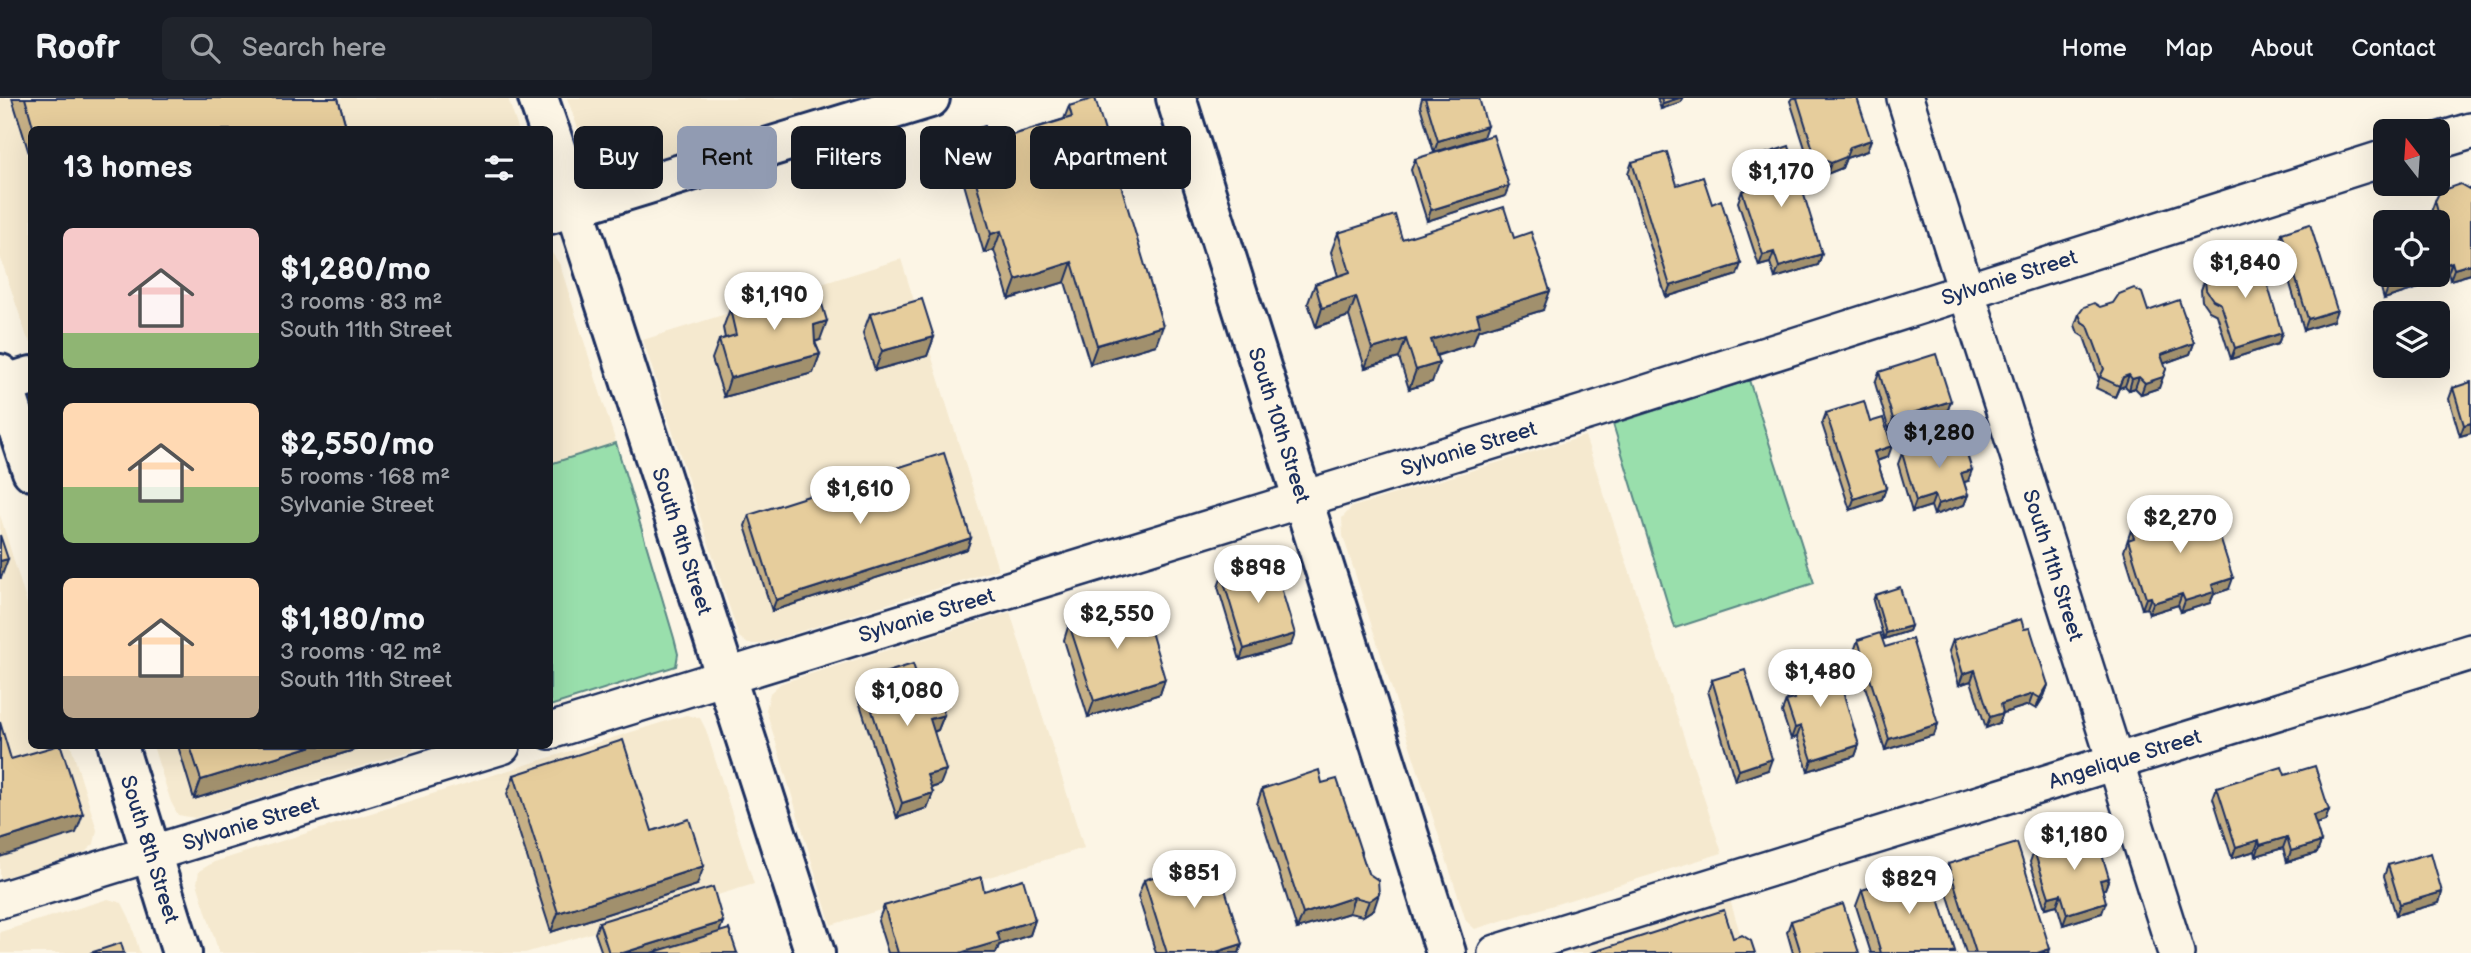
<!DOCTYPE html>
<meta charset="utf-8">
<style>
body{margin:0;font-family:"Balsamiq Sans",sans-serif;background:#20242c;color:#f1f3f6;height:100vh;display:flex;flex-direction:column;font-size:26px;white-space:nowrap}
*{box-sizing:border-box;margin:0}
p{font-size:23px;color:#9ea1a6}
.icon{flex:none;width:38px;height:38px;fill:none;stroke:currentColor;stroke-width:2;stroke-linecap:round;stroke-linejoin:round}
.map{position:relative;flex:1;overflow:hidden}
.drawer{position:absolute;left:28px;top:28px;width:525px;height:623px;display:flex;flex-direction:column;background:#171b24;border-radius:10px;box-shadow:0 7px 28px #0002}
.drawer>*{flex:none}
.banner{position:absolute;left:574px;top:28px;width:665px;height:63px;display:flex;gap:14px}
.needle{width:46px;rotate:343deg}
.tools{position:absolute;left:2373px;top:21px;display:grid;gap:14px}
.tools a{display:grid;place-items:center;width:77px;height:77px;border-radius:10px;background:#171b24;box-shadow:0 7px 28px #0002;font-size:35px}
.price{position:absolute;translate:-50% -60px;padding:0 16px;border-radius:24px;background:#fff;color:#222;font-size:23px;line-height:46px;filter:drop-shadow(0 2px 4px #0008)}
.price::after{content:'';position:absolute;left:50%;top:42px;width:21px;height:16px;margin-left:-10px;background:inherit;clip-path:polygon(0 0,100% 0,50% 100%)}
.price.selected{background:#919bb2;color:#111}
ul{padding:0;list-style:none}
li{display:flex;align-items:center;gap:21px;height:175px;padding:0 35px}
li span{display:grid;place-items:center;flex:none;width:196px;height:140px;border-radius:10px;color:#555}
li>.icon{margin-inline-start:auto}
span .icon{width:84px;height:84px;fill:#fffc;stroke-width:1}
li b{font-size:30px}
h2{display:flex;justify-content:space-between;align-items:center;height:84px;padding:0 35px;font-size:30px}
.chip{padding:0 24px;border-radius:10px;background:#171b24;box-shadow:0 7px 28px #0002;font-size:24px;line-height:63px}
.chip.selected{background:#919bb2;color:#111}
header{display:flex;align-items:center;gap:42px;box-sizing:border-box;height:98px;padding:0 35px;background:#171b24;border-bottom:2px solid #363941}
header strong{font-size:33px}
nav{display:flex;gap:38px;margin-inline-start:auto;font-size:24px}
.search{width:490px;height:63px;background:#20242c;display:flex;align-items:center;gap:18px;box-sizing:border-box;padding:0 24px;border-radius:10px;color:#9ea1a6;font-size:26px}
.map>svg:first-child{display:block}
.built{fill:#f5e9cf}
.green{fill:#99dfac;stroke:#5a8785;stroke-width:2}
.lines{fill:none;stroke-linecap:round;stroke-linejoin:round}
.minor-casing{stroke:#1b2f5e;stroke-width:40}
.tertiary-casing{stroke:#1b2f5e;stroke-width:44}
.secondary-casing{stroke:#1b2f5e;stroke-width:44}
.minor{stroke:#fcf5e5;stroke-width:35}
.tertiary{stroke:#fcf5e5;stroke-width:38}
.secondary{stroke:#fcf5e5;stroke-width:38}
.wall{fill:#c6b086;stroke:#1b2f5e;stroke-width:2}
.shaded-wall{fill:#a1906d;stroke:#1b2f5e;stroke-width:2}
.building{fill:#e6cd9c;stroke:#1b2f5e;stroke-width:2}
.labels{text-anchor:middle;stroke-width:6;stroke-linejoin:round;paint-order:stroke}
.street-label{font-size:21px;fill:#1b2f5e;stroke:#fcf5e5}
</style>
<header>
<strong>Roofr</strong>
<div class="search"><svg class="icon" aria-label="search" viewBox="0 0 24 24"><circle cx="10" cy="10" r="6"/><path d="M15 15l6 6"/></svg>Search here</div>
<nav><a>Home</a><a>Map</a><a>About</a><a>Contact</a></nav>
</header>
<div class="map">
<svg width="2471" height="855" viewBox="0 0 2471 855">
<rect width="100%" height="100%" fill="#fcf5e5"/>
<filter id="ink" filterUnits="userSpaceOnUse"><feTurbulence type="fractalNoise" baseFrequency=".0143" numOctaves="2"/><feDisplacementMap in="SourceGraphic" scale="14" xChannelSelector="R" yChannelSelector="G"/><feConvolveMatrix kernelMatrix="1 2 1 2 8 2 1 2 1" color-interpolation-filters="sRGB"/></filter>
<g filter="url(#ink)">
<g class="built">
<path d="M0 0H508L518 31 32 32 31 245 27 239 0 158Z"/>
<path d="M567 0H855L615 75 599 73 589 61Z"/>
<path d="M550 152 560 167 616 345 550 366Z"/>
<path d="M901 161 998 471 761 546H748L739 539 643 242Z"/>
<path d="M1585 338 1722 755 1475 831 1466 823 1343 438 1342 420 1352 409Z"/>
<path d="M0 417 31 519 32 648H71L97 732 94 746 84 755 0 781Z"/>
<path d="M1010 514 1084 750 831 827 766 612 770 595 781 585Z"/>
<path d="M686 617 700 620 706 632 754 786 525 855H219L197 785 199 773 214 764Z"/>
<path d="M153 648H413L414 652 195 720 178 717 171 704Z"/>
<path d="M108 801 122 805 130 821 140 855H0V834Z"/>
<path d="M1730 802 1746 855H1563Z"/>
</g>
<g class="green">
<path d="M1749 282 1814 485 1675 530 1613 326Z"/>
<path d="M616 345 674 540 678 556 676 568 550 608V366Z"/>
</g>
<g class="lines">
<defs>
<g id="minor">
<path id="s1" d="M1905 0 2176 855"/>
<path d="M2438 43 2471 33"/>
<path id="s2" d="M550 633 1593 312 2385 60"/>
<path id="s3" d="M0 802 502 648"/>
<path id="s4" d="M1496 855 2471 554"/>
</g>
<g id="tertiary">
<path d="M0 276 32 373"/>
<path id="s5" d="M118 648 182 855"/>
</g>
<g id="secondary">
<path d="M538 0 549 32"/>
<path id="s6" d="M1176 0 1446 855"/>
<path id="s7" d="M550 34 815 855"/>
<path d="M550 116 930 0"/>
<path d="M0 288 32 278"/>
</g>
</defs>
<use href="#minor" class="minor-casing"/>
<use href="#tertiary" class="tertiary-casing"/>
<use href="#secondary" class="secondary-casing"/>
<use href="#minor" class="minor"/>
<use href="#tertiary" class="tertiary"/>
<use href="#secondary" class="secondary"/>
</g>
<g class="wall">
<path d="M12 0H338L347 32H32V65Z"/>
<path d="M1422 0H1479L1483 39 1434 54 1420 8Z"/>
<path d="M1657 0H1683L1681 4 1661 11Z"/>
<path d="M1792 0H1857L1867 53 1846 60 1842 70 1827 76 1811 69 1790 3Z"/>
<path d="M1069 8 1156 247 1090 266 1065 184 1009 201 994 152 984 155 962 79 949 83 942 58 949 39 990 44 1064 21Z"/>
<path d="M1415 61 1505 98 1427 123 1411 72Z"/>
<path d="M1747 62 1822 156 1818 167 1775 180 1770 165 1759 168 1738 104 1742 93 1748 91 1743 73Z"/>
<path d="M1632 64 1677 87 1712 106 1737 177 1666 199 1628 75Z"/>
<path d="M2435 103 2471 176 2450 182 2448 175 2422 184 2419 190 2384 201 2376 172 2380 161 2385 177 2438 124H2419L2421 119 2431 116V114Z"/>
<path d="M1338 135 1402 141 1514 140 1543 212 1478 232 1473 246 1436 258 1432 284 1409 291 1399 260 1365 270 1349 218 1316 229 1308 205 1315 186 1338 178 1331 154Z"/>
<path d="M2282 135 2333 223 2304 232 2278 146Z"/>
<path d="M2205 181 2282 235 2278 246 2231 261 2217 217 2209 213 2202 203 2201 192Z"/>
<path d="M2100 209 2148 213 2194 245 2190 256 2164 265 2159 290 2141 296 2135 290 2129 292 2125 288 2119 290 2115 299 2096 290 2099 281 2084 239 2078 235 2075 227 2079 216Z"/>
<path d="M730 211 820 242 815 244 820 256 813 275 724 299 712 261 719 242 725 240 723 230Z"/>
<path d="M870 216 934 239 927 258 875 272 863 235Z"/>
<path d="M1879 274 1951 303 1947 314 1889 332 1875 285Z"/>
<path d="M2453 290 2471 335 2460 338 2449 301Z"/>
<path d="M1826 315 1888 359 1877 363 1886 390 1882 401 1850 412 1822 326Z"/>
<path d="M1902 355 1968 383 1964 384 1968 397 1964 407 1934 417 1931 408 1912 414 1898 366Z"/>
<path d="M749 417 971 440 967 451 772 513 745 428Z"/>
<path d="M2153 417 2229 491 2214 496 2210 505 2181 514 2178 507 2149 516 2147 510 2142 511 2124 453 2131 432 2149 426Z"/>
<path d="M1222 478 1291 547 1240 562 1218 489Z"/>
<path d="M1875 497 1911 528 1909 533 1884 541 1873 503Z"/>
<path d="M1069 526 1165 581 1160 596 1088 619 1064 542Z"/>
<path d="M2024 531 2048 587 2044 598 2036 611 2029 607 2003 615 1999 625 1986 630 1971 583 1959 587 1949 553 1953 542Z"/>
<path d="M1858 542 1885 549 1938 626 1934 637 1885 652 1854 553Z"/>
<path d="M1784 569 1830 591 1859 647 1855 658 1808 673 1797 639 1791 641 1782 614 1786 603H1788L1780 580Z"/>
<path d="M918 581 944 617 938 632 934 634 940 687 931 690 933 695 927 710 897 720 857 597 862 582Z"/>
<path d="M1712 582 1768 672 1735 683 1708 593Z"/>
<path d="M178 648H367L194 701Z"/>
<path d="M514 677 652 733 697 787 551 834 507 696Z"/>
<path d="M2285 677 2329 712 2325 723 2315 726 2321 744 2317 755 2287 764 2283 750 2256 758 2255 753 2232 760 2213 700 2217 689Z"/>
<path d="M1322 685 1374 811 1363 818 1349 815 1297 831 1257 706 1262 691Z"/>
<path d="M2034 753 2109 780 2105 791H2102V815L2063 827 2057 807 2045 810 2030 764Z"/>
<path d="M1948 766 2049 855H1966L1943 782Z"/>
<path d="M2388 767 2442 794 2439 805 2396 817 2384 778Z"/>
<path d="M1144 782 1242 846 1239 855H1156L1138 798Z"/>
<path d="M1862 792 1954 855H1871L1856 808Z"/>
<path d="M984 793 1035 822 1030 837 999 847 996 855H888L878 823 884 808Z"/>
<path d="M1791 823 1859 855H1793L1787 834Z"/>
<path d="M599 824 720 834 737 855H602L595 835Z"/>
</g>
<g class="shaded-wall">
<path d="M1679 0H1683L1681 4 1661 11 1663 5Z"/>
<path d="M1487 28 1483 39 1434 54 1438 43Z"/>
<path d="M1871 42 1867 53 1846 60 1842 70 1827 76 1831 65 1850 49Z"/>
<path d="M969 60 962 79 949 83 956 64Z"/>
<path d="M1509 88 1505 98 1427 123 1431 112Z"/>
<path d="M1001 133 994 152 984 155 991 136Z"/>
<path d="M1774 154 1770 165 1759 168 1763 157Z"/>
<path d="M1822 156 1818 167 1775 180 1779 169Z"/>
<path d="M1072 164 1065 184 1009 201 1016 182Z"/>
<path d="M2452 164 2448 175 2422 184 2419 190 2384 201 2388 190 2421 177H2438V169Z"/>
<path d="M1741 166 1737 177 1666 199 1670 188Z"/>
<path d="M2471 166V176L2450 182 2454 171Z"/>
<path d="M1550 193 1543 212 1478 232 1473 246 1424 261 1431 242 1477 216Z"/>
<path d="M1356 199 1349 218 1316 229 1322 210Z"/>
<path d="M2337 212 2333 223 2304 232 2308 221Z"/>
<path d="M827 223 820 242 807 246 814 227Z"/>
<path d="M1163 228 1156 247 1090 266 1097 247Z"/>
<path d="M2282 235 2278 246 2231 261 2235 250Z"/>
<path d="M934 239 927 258 875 272 882 253Z"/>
<path d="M1406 241 1399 260 1365 270 1372 251Z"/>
<path d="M2194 245 2190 256 2157 268 2161 257Z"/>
<path d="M820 256 813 275 724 299 730 280Z"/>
<path d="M1439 265 1432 284 1409 291 1416 272Z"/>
<path d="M2166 271 2159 290 2141 296 2145 285Z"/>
<path d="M2129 277 2125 288 2119 290 2115 299 2123 279Z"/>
<path d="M2139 279 2135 290 2129 292 2132 281Z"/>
<path d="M1951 303 1947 314 1889 332 1893 321Z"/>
<path d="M2471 325V335L2460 338 2464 327Z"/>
<path d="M1892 348 1888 359 1870 365 1874 354Z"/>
<path d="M1972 372 1968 383 1957 386 1961 375Z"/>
<path d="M1886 390 1882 401 1850 412 1854 401Z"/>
<path d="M1935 397 1931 408 1912 414 1916 403Z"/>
<path d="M1968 397 1964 407 1934 417 1938 406Z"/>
<path d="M971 440 967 451 772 513 776 502Z"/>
<path d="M8 461 1 480H0V463Z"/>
<path d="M2233 480 2229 491 2214 496 2210 505 2181 514 2185 503 2212 487Z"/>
<path d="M2182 496 2178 507 2149 516 2153 505Z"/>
<path d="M2151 499 2147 510 2142 511 2146 500Z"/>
<path d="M1911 528 1909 533 1884 541 1886 535Z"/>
<path d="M1295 536 1291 547 1240 562 1244 551Z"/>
<path d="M1975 572 1971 583 1959 587 1963 576Z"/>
<path d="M1165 581 1160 596 1088 619 1094 603Z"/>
<path d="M2048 587 2044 598 2036 611 2040 600Z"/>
<path d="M2033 596 2029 607 2003 615 1999 625 1986 630 1990 619 2001 606Z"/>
<path d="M944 617 938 632 924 637 930 621Z"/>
<path d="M1938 626 1934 637 1885 652 1889 641Z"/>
<path d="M1801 628 1797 639 1791 641 1795 630Z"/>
<path d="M1859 647 1855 658 1808 673 1812 662Z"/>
<path d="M312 648H367L194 701 201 682Z"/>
<path d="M1772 661 1768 672 1735 683 1739 672Z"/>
<path d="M946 672 940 687 921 693 927 677Z"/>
<path d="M933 695 927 710 897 720 902 705Z"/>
<path d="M2329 712 2325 723 2309 728 2313 717Z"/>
<path d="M83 716 76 735 0 759V742Z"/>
<path d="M2287 739 2283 750 2256 758 2260 747Z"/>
<path d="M2259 742 2255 753 2232 760 2236 749Z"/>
<path d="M2321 744 2317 755 2287 764 2291 753Z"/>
<path d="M704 768 697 787 551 834 558 815Z"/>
<path d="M2109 780 2105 791 2096 793 2100 782Z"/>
<path d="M2442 794 2439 805 2396 817 2400 806Z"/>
<path d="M1379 796 1374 811 1363 818 1369 803Z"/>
<path d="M2061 796 2057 807 2045 810 2049 799Z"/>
<path d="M1354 799 1349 815 1297 831 1303 816Z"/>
<path d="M2106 804 2102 815 2063 827 2067 816Z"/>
<path d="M1035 822 1030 837 999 847 996 855H960L997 834Z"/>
<path d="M723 824 719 835 655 855H623Z"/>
<path d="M1242 846 1239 855H1213Z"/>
<path d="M2050 851 2049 855H2037Z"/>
</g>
<g class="building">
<path d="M25 0H338L347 32H34Z"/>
<path d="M1095 0 1163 228 1097 247 1072 164 1016 182 1001 133 991 136 969 60 956 64 949 39 985 28 990 44 1072 19 1069 8Z"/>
<path d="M1425 0H1479L1487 28 1438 43Z"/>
<path d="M1661 0H1679L1663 5Z"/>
<path d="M1797 0H1857L1871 42 1850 49 1846 59 1831 65 1815 58Z"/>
<path d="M1493 37 1509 88 1431 112 1415 61Z"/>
<path d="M1789 48 1822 156 1779 169 1774 154 1763 157 1742 93 1755 89 1747 62Z"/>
<path d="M1667 54 1677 87 1703 79 1712 106 1721 102 1741 166 1670 188 1632 64Z"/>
<path d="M2460 86 2469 91H2471V166L2454 171 2452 164 2438 169V124H2423L2421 119 2438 114 2435 103 2440 93Z"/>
<path d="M1504 109 1514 140 1531 134 1550 193 1477 216 1480 227 1431 242 1439 265 1416 272 1406 241 1372 251 1356 199 1322 210 1315 186 1350 174 1338 135 1395 117 1402 141Z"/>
<path d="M2310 126 2337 212 2308 221 2282 135Z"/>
<path d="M2258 155 2282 235 2235 250 2221 206 2213 202 2206 192 2205 181 2212 173 2223 170 2230 164Z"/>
<path d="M2385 159V177H2423V179L2388 190 2380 161Z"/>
<path d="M816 186 827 223 814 227 815 245 820 256 730 280 719 242 736 237 730 211Z"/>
<path d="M2134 190 2142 195 2148 213 2179 202 2194 245 2161 257 2166 271 2163 279 2145 285 2139 279 2132 281 2129 277 2123 279 2119 288 2100 279 2104 271 2088 228 2082 224 2079 216 2084 209 2094 205 2100 209 2113 205 2119 196Z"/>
<path d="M922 201 934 239 882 253 870 216Z"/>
<path d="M1936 256 1951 303 1893 321 1879 274Z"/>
<path d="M2471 284V325L2464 327 2453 290Z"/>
<path d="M1864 303 1870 324 1883 320 1892 348 1874 354 1886 390 1854 401 1826 315Z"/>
<path d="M1961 337 1972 372 1961 375 1968 397 1938 406 1935 397 1916 403 1902 355Z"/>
<path d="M944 355 971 440 776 502 749 417Z"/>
<path d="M2188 406 2191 414 2210 408 2233 480 2212 487 2214 494 2185 503 2182 496 2153 505 2151 499 2146 500 2128 442 2134 440 2131 432 2155 425 2153 417Z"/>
<path d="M0 437 8 461 0 463Z"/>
<path d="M1273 463 1295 536 1244 551 1222 478Z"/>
<path d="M1900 489 1911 528 1886 535 1875 497Z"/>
<path d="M1142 503 1165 581 1094 603 1069 526Z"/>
<path d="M2021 521 2024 531 2030 530 2048 587 2040 600 2033 596 2001 606 2003 615 1990 619 1975 572 1963 576 1953 542Z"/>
<path d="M1880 535 1885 549 1912 541 1938 626 1889 641 1858 542Z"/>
<path d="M1820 557 1830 591 1841 587 1859 647 1812 662 1801 628 1795 630 1786 603 1795 601 1784 569Z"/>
<path d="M913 566 918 581 931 577 944 617 930 621 946 672 927 677 933 695 902 705 862 582Z"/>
<path d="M1745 572 1772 661 1739 672 1712 582Z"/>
<path d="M0 624 11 661 56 648H61L83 716 0 742Z"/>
<path d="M623 642 652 733 689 721 704 768 558 815 514 677Z"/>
<path d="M190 648H312L201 682Z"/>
<path d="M2315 668 2329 712 2313 717 2321 744 2291 753 2287 739 2260 747 2259 742 2236 749 2217 689 2282 669 2285 677Z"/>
<path d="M1319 672 1322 685 1337 681 1368 775 1378 782 1379 796 1369 803 1354 799 1303 816 1262 691Z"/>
<path d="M2095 733 2109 780 2100 782 2106 804 2067 816 2061 796 2049 799 2034 753Z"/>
<path d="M2017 745 2050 851 2037 855H1976L1948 766Z"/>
<path d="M2431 755 2442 794 2400 806 2388 767Z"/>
<path d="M1215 759 1242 846 1213 855H1167L1144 782Z"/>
<path d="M1930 771 1955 853 1948 855H1881L1862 792Z"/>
<path d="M981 779 984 793 1023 781 1035 822 997 834 1000 843 960 855H898L884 808Z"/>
<path d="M713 789 723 824 623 855H609L599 824Z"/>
<path d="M1843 806 1859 855H1801L1791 823Z"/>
<path d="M1724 812 1733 840 1742 837 1751 843 1755 855H1590Z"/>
<path d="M729 831 737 855H651Z"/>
<path d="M121 845 124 855H90Z"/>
</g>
</g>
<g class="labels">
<g class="street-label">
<text dy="7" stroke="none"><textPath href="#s2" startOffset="1528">Sylvanie Street</textPath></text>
<text dy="7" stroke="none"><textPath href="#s6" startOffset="343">South 10th Street</textPath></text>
<text dy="7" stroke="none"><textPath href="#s2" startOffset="961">Sylvanie Street</textPath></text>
<text dy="7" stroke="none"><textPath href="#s7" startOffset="430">South 9th Street</textPath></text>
<text dy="7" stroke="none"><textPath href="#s1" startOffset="490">South 11th Street</textPath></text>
<text dy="7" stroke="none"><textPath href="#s2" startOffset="394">Sylvanie Street</textPath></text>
<text dy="7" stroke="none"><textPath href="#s4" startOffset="658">Angelique Street</textPath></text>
<text dy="7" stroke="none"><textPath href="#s3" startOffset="262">Sylvanie Street</textPath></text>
<text dy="7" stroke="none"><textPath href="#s5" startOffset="108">South 8th Street</textPath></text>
</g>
</g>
</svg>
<div class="tools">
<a><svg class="needle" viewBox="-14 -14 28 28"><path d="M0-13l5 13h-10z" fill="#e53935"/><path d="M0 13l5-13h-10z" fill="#9ea1a6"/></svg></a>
<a><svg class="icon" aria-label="locate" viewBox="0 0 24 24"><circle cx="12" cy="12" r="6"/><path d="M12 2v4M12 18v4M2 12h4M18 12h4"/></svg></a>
<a><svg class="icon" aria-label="layers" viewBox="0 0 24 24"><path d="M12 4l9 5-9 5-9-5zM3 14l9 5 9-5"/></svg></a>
</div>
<b class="price" style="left:1781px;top:111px">$1,170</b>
<b class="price" style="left:2245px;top:202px">$1,840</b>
<b class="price" style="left:774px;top:234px">$1,190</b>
<b class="price selected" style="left:1939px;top:372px">$1,280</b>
<b class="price" style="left:860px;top:428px">$1,610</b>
<b class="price" style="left:2180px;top:457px">$2,270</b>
<b class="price" style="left:1258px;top:507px">$898</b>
<b class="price" style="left:1117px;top:553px">$2,550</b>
<b class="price" style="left:1820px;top:611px">$1,480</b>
<b class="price" style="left:907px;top:630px">$1,080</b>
<b class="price" style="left:2074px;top:774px">$1,180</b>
<b class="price" style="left:1194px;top:812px">$851</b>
<b class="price" style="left:1909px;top:818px">$829</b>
<div class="banner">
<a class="chip">Buy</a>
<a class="chip selected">Rent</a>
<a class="chip">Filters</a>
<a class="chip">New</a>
<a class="chip">Apartment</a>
</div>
<section class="drawer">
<h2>13 homes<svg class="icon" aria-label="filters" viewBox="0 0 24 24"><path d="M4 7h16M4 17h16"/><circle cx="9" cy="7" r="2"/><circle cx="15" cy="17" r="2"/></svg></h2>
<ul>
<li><span style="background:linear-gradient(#f6c9c9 75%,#8fb573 0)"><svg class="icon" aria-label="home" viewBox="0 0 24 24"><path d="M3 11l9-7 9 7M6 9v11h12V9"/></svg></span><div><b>$1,280/mo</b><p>3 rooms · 83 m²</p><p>South 11th Street</p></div></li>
<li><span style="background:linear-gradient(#ffd9b3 60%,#8fb573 0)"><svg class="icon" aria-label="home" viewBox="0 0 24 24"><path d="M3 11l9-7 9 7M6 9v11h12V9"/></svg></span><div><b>$2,550/mo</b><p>5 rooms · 168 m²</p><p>Sylvanie Street</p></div></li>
<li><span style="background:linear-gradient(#ffd9b3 70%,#b9a48a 0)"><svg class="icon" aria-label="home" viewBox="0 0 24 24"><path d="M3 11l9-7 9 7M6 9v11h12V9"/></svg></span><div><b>$1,180/mo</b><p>3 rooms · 92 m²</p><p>South 11th Street</p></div></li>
</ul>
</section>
</div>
